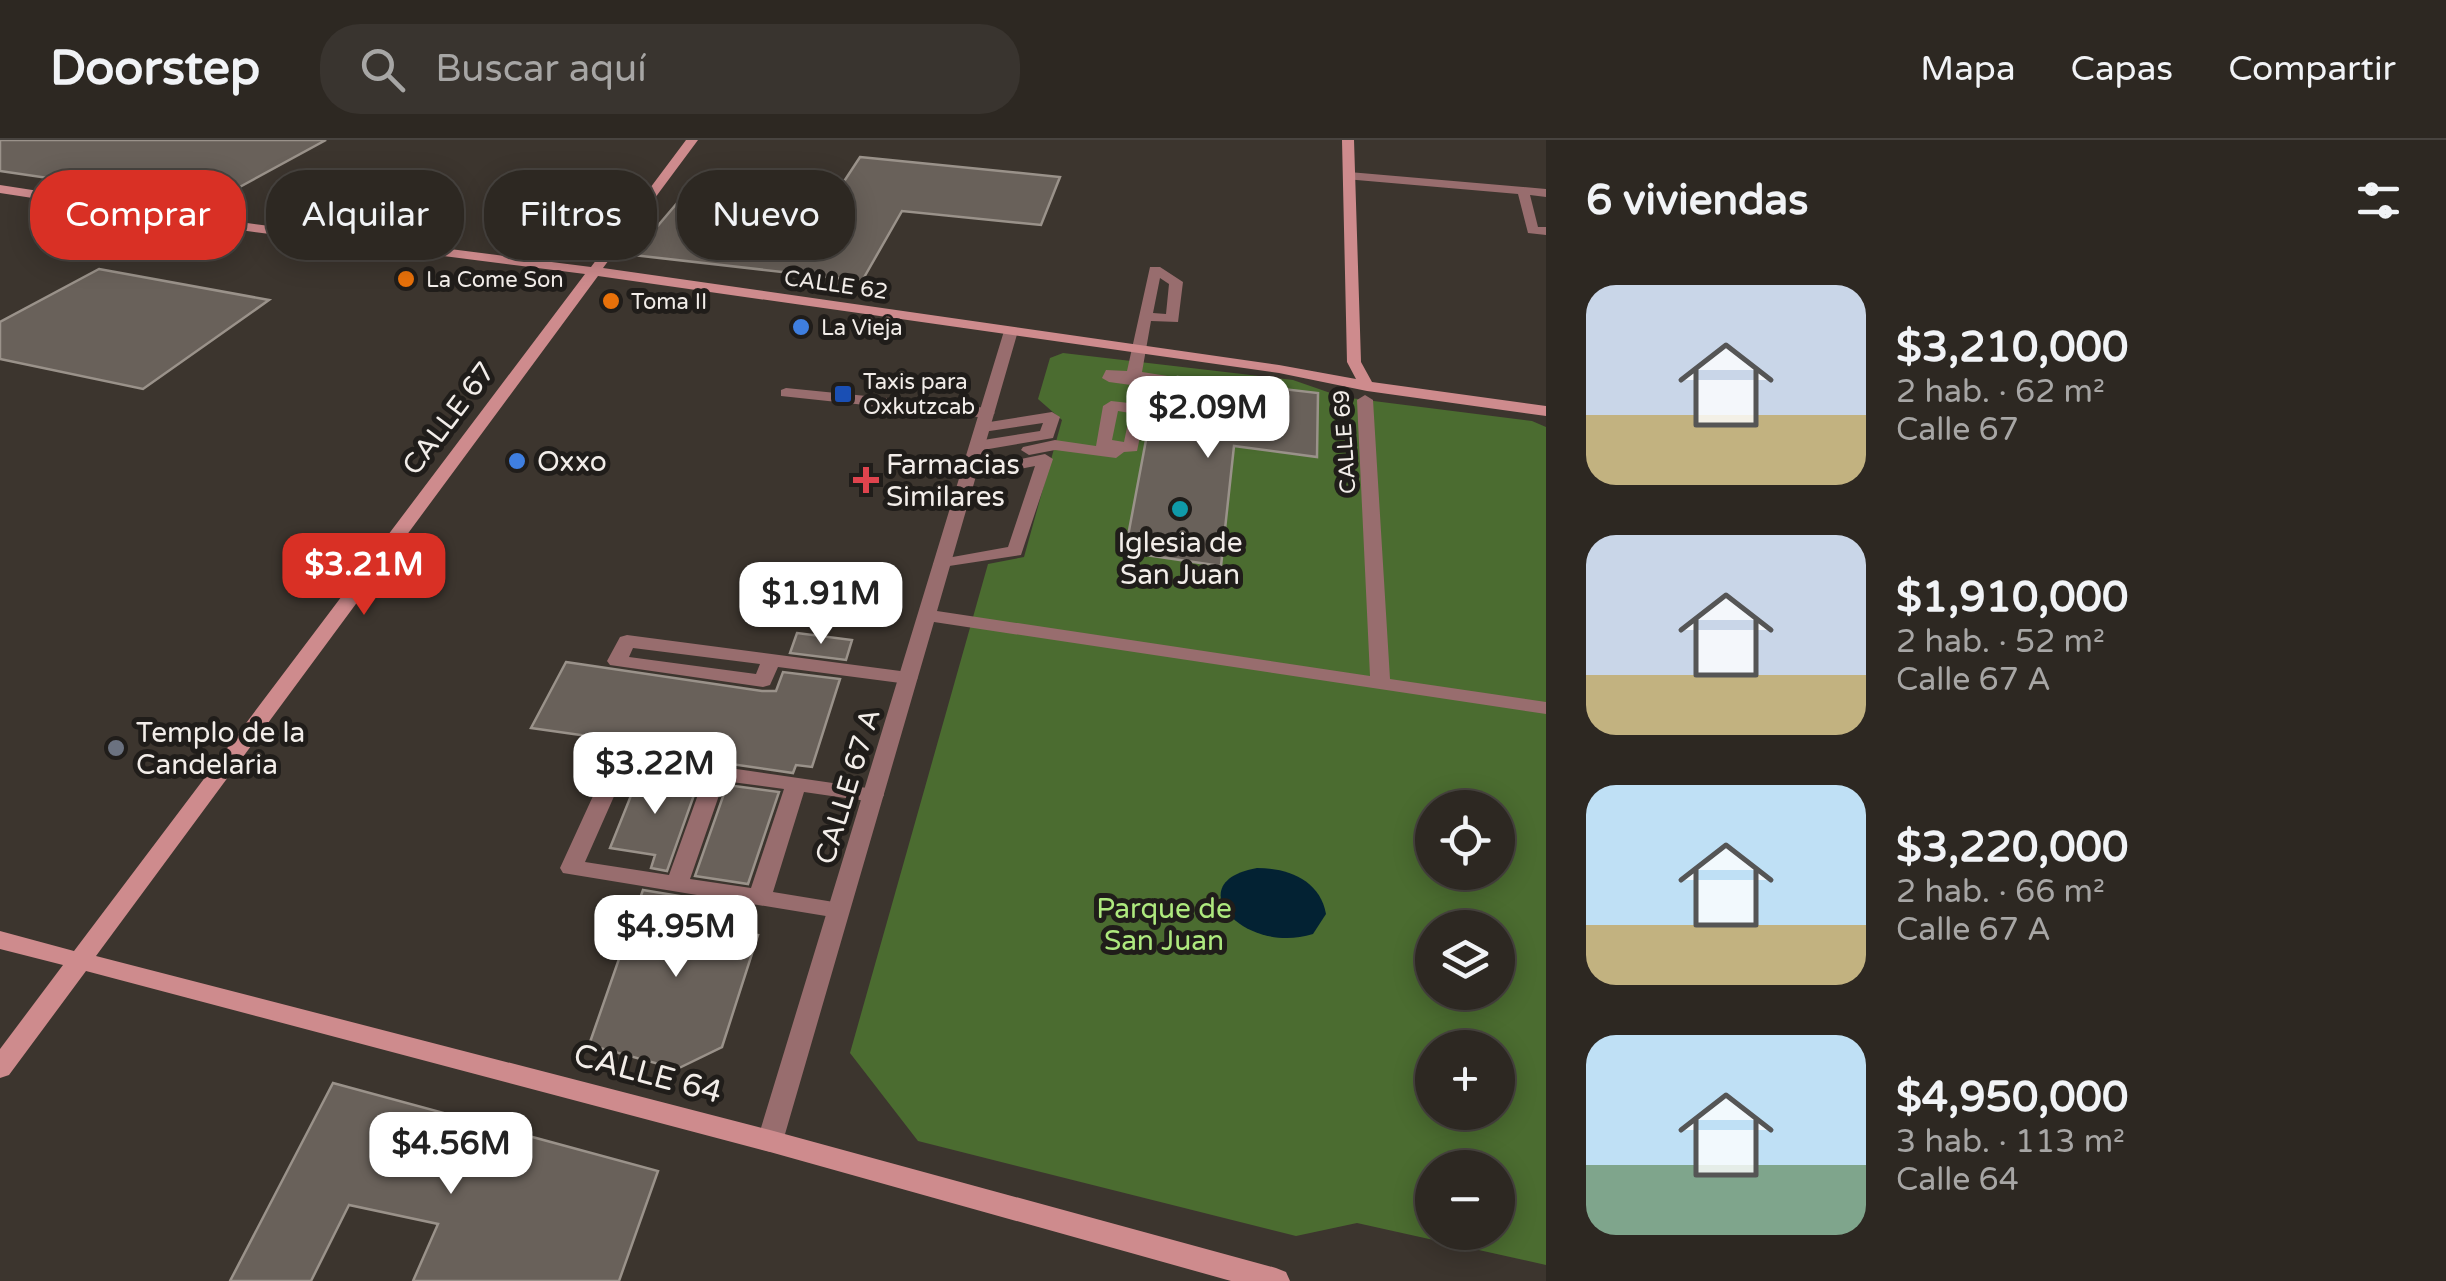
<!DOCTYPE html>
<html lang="es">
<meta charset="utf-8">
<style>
body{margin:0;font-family:"Varela Round",sans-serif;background:#39342f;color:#f1f3f6;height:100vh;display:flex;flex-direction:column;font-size:38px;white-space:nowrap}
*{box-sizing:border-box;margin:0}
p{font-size:32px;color:#a7a6a5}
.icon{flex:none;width:55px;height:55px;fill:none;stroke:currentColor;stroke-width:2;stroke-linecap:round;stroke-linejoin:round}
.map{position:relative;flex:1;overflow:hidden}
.panel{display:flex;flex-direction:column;background:#2d2822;width:900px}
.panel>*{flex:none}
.hud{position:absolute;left:30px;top:30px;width:950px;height:90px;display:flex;gap:20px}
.buttons{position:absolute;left:1415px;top:650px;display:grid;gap:20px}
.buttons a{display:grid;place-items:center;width:100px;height:100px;border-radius:50%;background:#2d2822;box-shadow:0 5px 25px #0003,0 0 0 2px #484440;font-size:50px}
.price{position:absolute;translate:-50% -85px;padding:0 22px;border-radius:20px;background:#fff;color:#222;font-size:32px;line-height:65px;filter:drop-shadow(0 2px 5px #0008)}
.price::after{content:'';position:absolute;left:50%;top:60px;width:30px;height:22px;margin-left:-15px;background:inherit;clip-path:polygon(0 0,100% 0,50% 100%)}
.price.on{background:#d93025;color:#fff}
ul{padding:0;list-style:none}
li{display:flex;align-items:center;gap:30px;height:250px;padding:0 40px}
li span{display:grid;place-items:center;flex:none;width:280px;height:200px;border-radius:30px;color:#555}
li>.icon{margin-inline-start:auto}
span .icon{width:120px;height:120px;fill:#fffc;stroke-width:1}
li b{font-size:42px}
h2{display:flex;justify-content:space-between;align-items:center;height:120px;padding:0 40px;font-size:42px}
.pill{padding:0 35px;border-radius:40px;background:#2d2822;box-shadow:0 5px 25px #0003,0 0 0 2px #484440;font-size:35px;line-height:90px}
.pill.on{background:#d93025;color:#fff}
header{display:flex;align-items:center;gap:60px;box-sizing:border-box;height:140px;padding:0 50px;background:#2d2822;border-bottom:2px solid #484440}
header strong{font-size:48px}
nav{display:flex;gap:55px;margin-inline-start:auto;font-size:35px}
.search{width:700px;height:90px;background:#39342f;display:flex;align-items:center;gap:25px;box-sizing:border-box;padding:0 35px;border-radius:40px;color:#a7a6a5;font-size:38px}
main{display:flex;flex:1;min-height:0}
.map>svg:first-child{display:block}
.green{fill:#4b6c30;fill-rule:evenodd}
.water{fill:#032233}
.building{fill:#69615a;stroke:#9a928a;stroke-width:2.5}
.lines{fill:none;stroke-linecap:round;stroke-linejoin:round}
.lane{fill:#986d6e;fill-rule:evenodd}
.street{fill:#986d6e;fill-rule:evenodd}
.secondary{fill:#ce8b8d;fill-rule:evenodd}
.food-dot{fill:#e8710a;stroke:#201d1a;stroke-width:4}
.shop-dot{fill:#3f7fe0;stroke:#201d1a;stroke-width:4}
.transit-dot{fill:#1a4fb4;stroke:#201d1a;stroke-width:4}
.health-dot{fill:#e0444e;stroke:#201d1a;stroke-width:4}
.culture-dot{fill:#0f9aa8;stroke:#201d1a;stroke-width:4}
.worship-dot{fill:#6b7280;stroke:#201d1a;stroke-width:4}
.labels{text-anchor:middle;stroke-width:10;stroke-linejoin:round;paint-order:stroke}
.far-poi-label{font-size:22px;fill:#f2ede9;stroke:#201d1a;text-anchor:start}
.far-street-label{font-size:22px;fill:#f2ede9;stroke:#201d1a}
.street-label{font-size:28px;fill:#f2ede9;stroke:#201d1a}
.poi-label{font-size:28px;fill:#f2ede9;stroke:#201d1a;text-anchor:start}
.park-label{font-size:28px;fill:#aee97e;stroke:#201d1a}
.near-street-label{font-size:32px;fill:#f2ede9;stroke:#201d1a}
</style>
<header>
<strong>Doorstep</strong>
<div class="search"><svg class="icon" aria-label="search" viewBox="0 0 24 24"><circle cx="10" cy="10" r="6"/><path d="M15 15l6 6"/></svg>Buscar aquí</div>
<nav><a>Mapa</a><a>Capas</a><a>Compartir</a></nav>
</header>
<main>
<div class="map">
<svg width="1546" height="1141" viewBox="0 0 1546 1141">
<rect width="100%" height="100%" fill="#3c352e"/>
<path class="green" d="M1063 213 1293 240 1342 257 1532 281 1546 287V1125L1357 1083 1296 1096 918 1001 850 913 988 424 1024 417 1062 280 1038 259 1050 218ZM1432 668H1498V732H1432ZM1432 788H1498V852H1432ZM1432 908H1498V972H1432ZM1432 1028H1498V1092H1432Z"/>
<path class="water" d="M1257 728C1288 728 1320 740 1326 774L1313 794C1244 816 1177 742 1257 728Z"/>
<g class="building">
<path d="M0 0H326L212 62 0 31Z"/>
<path d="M860 17 1060 37 1041 85 902 71 862 141 633 115 678 62 820 78Z"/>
<path d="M99 129 269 160 143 249 0 219V182Z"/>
<path d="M1178 237 1318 253 1317 317 1234 306 1221 426 1125 412 1155 252 1168 254 1178 248Z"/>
<path d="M797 493 852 500 846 520 790 513Z"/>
<path d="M566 522 762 551H776L783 532 840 539 812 627 796 625 793 633 648 612 651 605 531 588Z"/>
<path d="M640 633 699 641 667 731 651 728 655 715 610 708Z"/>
<path d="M727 645 779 652 748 744 695 736Z"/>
<path d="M643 750 752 768 744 793 758 795 722 907 677 929 589 905Z"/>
<path d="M333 943 658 1031 619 1141H413L438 1084 349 1065 311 1141H230Z"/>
</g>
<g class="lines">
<g class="lane">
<path d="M1349 32 1546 49V57L1530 55 1538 87H1546V95L1528 93 1518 54 1345 39 1343 36Z"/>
<path d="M1150 127H1160L1183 142 1178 182 1151 181 1142 232 1174 237 1176 245 1168 250 1109 242 1102 238 1106 230 1127 231ZM1160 138 1169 144 1166 174 1153 173Z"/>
<path d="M786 248 987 268 995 273 987 278 781 256V250Z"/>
<path d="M1111 261 1138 264 1146 269 1137 311 1124 312 1116 318 1055 310 1029 315 1021 310 1023 307 1055 300 1096 306 1103 266ZM1118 271 1130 273 1124 302 1112 300Z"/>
<path d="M1052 272 1060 277 1053 298 977 311 969 306 977 301 1040 291 1043 283 983 292 975 287 977 284Z"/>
<path d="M1045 314 1053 319 1021 415 936 428 933 424 936 420 1008 407 1035 326 968 339 962 337V331Z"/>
<path d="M627 495 908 532 918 538 908 544 778 527 770 545 763 547 610 525 607 521 620 497ZM633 508 760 524 756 534 629 517Z"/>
<path d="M620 612 881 650 884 655 881 660 873 662 804 652 773 752 846 764 850 770 846 776 838 778 563 733 560 728 610 619ZM627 627 704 638 669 735 585 722ZM724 641 784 649 751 748 690 739Z"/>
</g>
<path class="street" d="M1011 187 1018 191 937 471 1370 536 1357 260 1365 255 1373 260 1390 539 1546 562V574L934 482 783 1001 779 1009 770 1012 761 1009 757 1001 1004 191Z"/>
<path class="secondary" d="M686 0H698L603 128 1279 225 1356 239 1347 222 1342 0H1354L1361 222 1372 242 1546 266V276L1367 251 1279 233 598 136 96 816 770 990 1276 1128 1286 1132 1290 1141H1231L770 1012 86 831 9 935 0 938V909L63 825 0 809V791L74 811 585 134 247 91 0 53V45L247 83 591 127Z"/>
</g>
<g class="food-dot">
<circle cx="406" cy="139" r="10"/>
<circle cx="611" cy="161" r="10"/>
</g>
<g class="shop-dot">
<circle cx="801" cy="187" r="10"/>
<circle cx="517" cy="321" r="10"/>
</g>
<rect class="transit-dot" x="833" y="244" width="20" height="20" rx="5"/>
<path class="health-dot" d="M861 325h10v10h10v10h-10v10h-10v-10h-10v-10h10z"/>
<circle class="culture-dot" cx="1180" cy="369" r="10"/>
<circle class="worship-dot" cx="116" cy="608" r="10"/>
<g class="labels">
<g class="far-poi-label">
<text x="426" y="147">La Come Son</text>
<text x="631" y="169">Toma II</text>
<text x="821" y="195">La Vieja</text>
<text x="863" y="249">Taxis para<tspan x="863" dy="25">Oxkutzcab</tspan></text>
</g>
<g class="far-street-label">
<text transform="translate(836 144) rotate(8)" y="8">CALLE 62</text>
<text transform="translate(1344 302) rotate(-94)" y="8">CALLE 69</text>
</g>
<g class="street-label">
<text transform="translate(448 278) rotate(-53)" y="10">CALLE 67</text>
<text transform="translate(847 646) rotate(-73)" y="10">CALLE 67 A</text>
</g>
<g class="poi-label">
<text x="537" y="331">Oxxo</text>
<text x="886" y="334">Farmacias<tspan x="886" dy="32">Similares</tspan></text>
<text x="1180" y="412" text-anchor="middle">Iglesia de<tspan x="1180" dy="32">San Juan</tspan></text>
<text x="136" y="602">Templo de la<tspan x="136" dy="32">Candelaria</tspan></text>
</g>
<g class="park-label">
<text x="1164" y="778">Parque de<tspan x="1164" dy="32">San Juan</tspan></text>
</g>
<g class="near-street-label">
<text transform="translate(648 933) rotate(15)" y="11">CALLE 64</text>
</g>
</g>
</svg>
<div class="buttons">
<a><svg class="icon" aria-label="locate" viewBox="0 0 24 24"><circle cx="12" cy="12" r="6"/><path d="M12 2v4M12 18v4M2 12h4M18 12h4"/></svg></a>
<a><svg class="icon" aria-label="layers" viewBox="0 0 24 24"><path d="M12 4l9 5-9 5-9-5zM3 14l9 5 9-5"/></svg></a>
<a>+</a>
<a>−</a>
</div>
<b class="price" style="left:1208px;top:321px">$2.09M</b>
<b class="price on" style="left:364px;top:478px">$3.21M</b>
<b class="price" style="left:821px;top:507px">$1.91M</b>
<b class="price" style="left:655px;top:677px">$3.22M</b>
<b class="price" style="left:676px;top:840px">$4.95M</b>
<b class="price" style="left:451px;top:1057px">$4.56M</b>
<div class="hud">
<a class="pill on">Comprar</a>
<a class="pill">Alquilar</a>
<a class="pill">Filtros</a>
<a class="pill">Nuevo</a>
</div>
</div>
<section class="panel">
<h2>6 viviendas<svg class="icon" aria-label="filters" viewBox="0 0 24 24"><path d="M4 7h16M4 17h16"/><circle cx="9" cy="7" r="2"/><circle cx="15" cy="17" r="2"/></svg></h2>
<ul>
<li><span style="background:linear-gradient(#c9d6e8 65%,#c2b280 0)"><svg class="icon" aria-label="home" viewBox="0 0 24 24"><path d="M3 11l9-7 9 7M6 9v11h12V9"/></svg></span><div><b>$3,210,000</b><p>2 hab. · 62 m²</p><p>Calle 67</p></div></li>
<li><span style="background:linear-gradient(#c9d6e8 70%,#c2b280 0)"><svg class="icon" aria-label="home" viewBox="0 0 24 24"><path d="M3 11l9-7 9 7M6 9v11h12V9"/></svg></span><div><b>$1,910,000</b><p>2 hab. · 52 m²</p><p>Calle 67 A</p></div></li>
<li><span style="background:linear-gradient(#bfe0f5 70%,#c2b280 0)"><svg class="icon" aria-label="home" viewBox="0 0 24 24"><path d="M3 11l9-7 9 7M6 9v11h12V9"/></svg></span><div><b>$3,220,000</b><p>2 hab. · 66 m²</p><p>Calle 67 A</p></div></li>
<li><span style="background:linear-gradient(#bfe0f5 65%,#7fa58c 0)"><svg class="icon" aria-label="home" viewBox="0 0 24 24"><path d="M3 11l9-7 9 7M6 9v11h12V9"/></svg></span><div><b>$4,950,000</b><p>3 hab. · 113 m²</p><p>Calle 64</p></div></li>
</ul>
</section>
</main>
